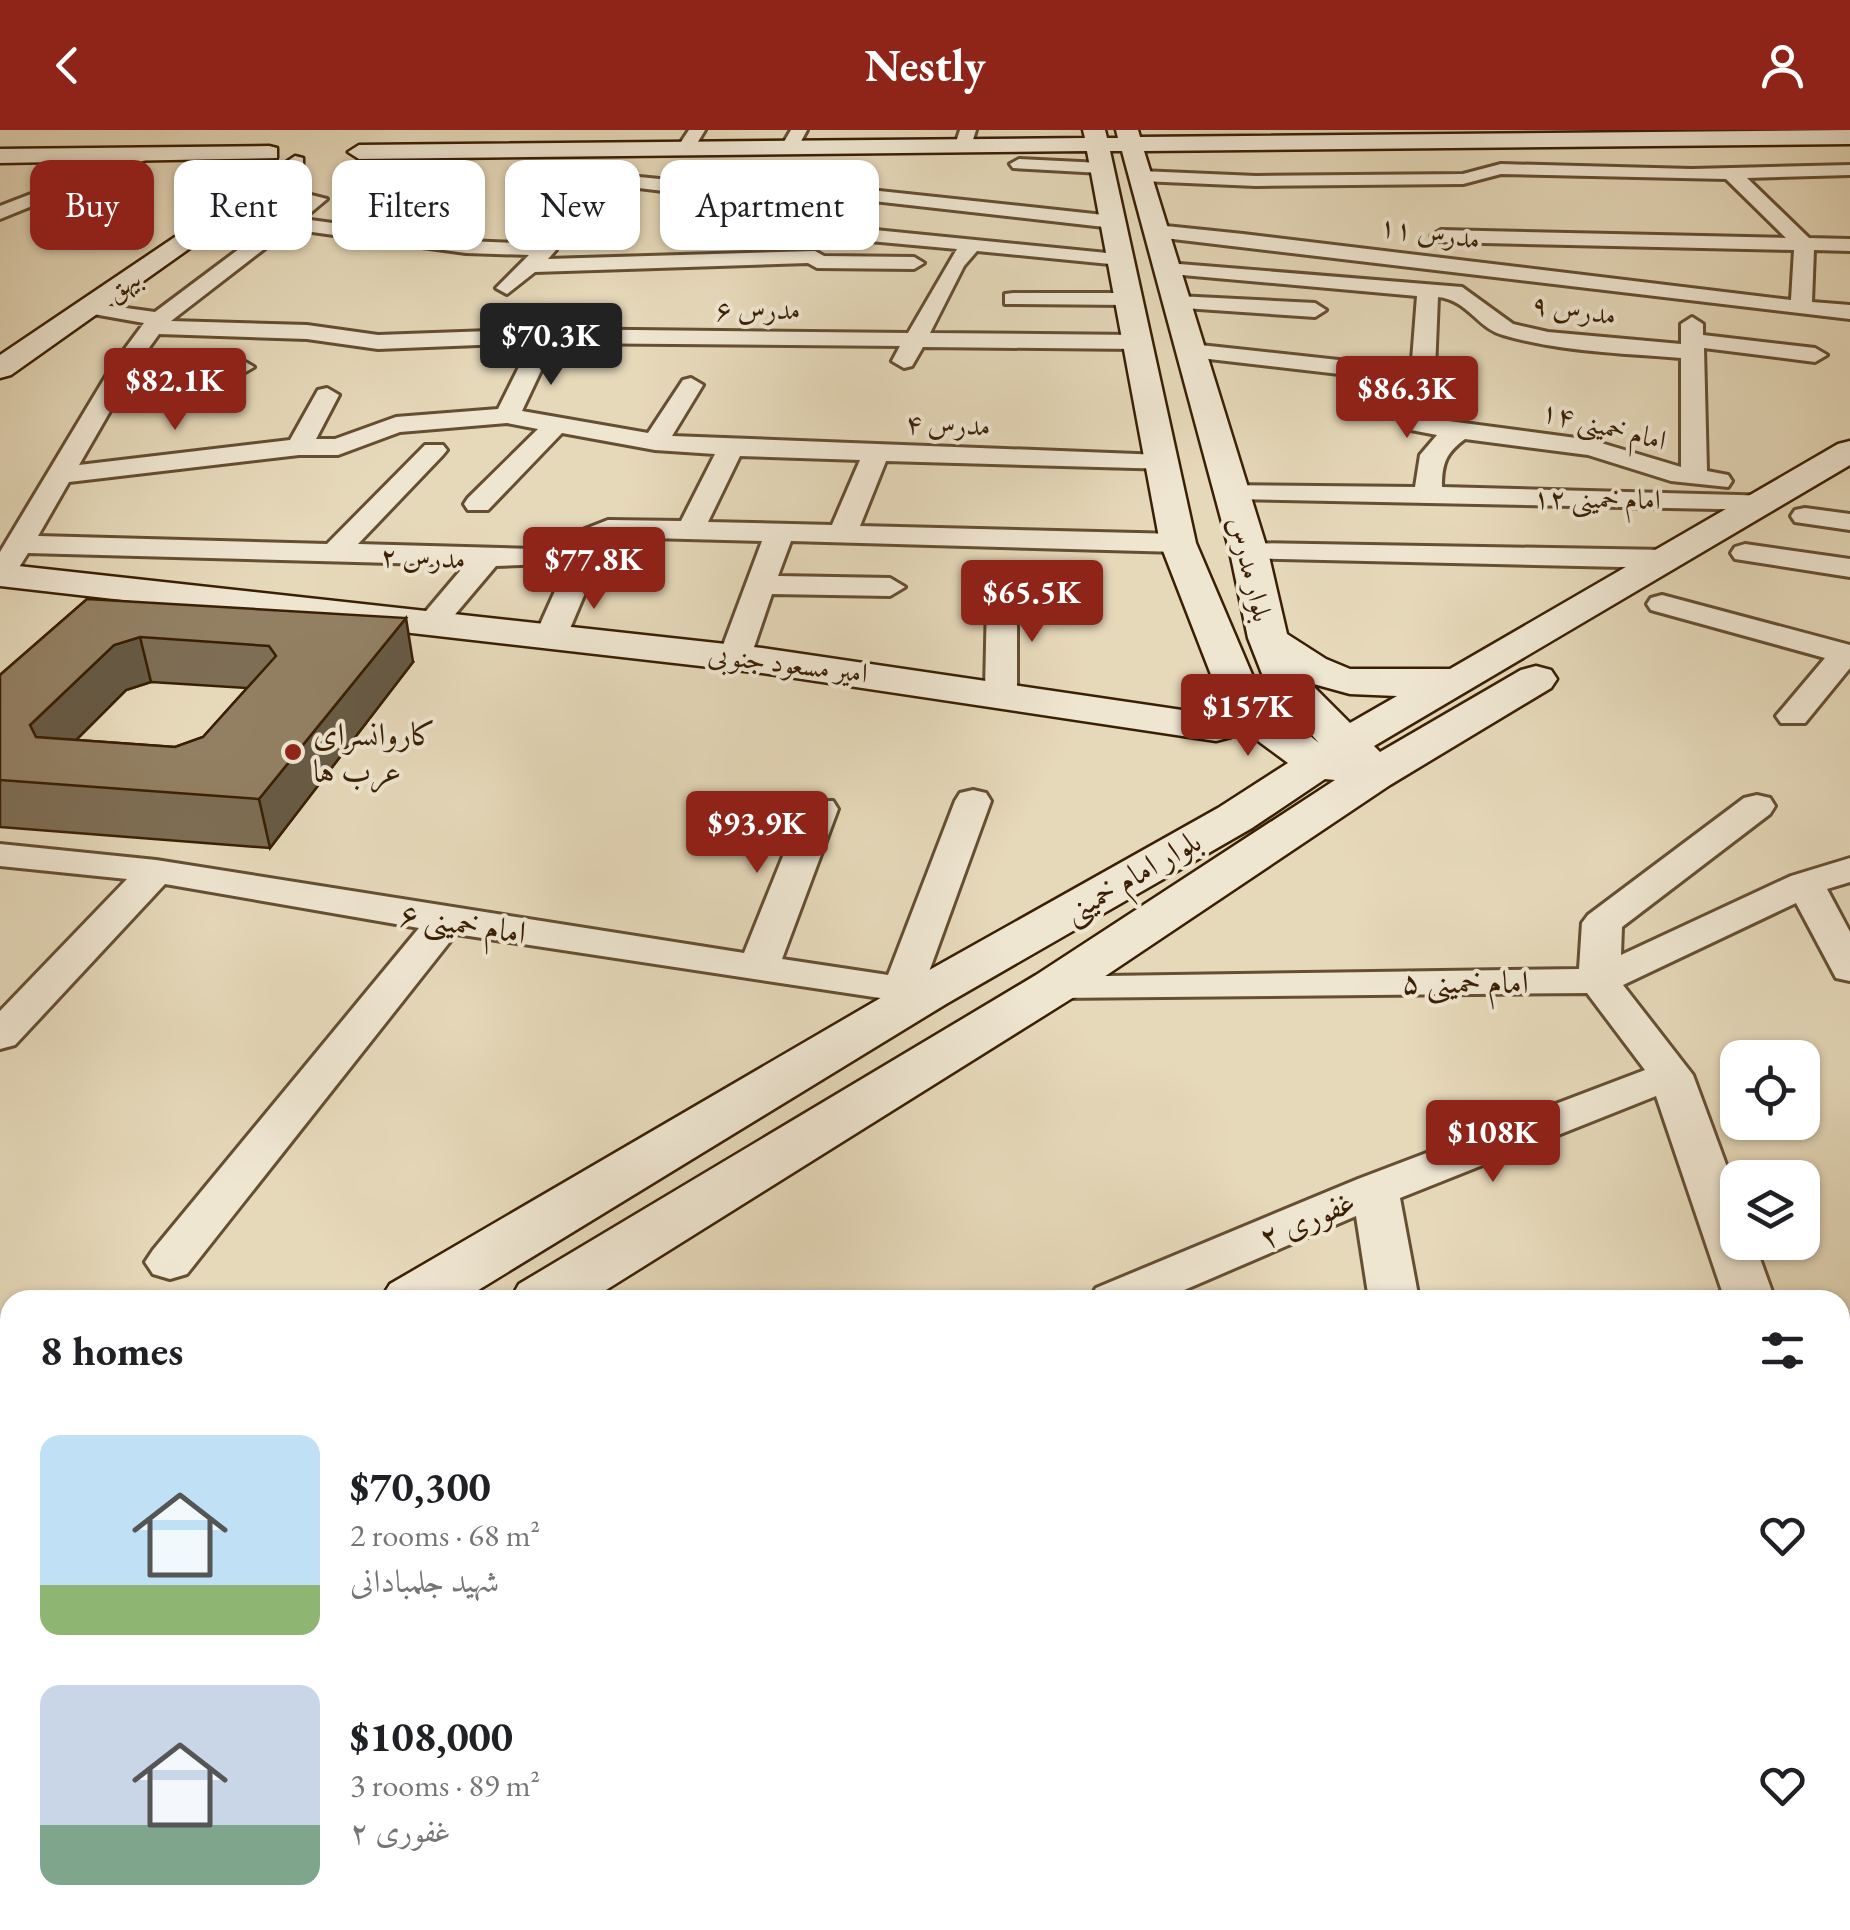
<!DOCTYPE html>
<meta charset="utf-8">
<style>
body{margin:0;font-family:"EB Garamond",Amiri,serif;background:#f6f6f6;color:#202124;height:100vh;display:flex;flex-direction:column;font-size:38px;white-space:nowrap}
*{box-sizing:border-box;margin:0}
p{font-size:32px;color:#757577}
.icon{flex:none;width:55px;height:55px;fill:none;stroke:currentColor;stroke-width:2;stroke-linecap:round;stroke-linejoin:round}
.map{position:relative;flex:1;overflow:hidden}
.sheet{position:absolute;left:0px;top:1160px;width:1850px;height:640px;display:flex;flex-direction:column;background:#fff;border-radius:30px 30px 0 0;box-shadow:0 2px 8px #0004}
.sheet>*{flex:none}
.hud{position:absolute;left:30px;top:30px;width:1000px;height:90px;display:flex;gap:20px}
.tools{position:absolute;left:1720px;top:910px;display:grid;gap:20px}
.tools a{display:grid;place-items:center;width:100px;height:100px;border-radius:20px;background:#fff;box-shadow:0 2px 8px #0004;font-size:50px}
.price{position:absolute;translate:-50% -85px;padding:0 22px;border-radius:10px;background:#8f2418;color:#fff;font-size:32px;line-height:65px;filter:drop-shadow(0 2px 5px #0008)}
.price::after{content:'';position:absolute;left:50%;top:60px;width:30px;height:22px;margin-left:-15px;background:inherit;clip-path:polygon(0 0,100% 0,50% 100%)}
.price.current{background:#222;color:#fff}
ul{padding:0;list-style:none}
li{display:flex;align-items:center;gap:30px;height:250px;padding:0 40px}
li span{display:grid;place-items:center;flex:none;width:280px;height:200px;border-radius:20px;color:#555}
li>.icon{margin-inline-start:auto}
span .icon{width:120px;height:120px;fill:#fffc;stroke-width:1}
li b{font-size:42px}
h2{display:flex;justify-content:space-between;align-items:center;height:120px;padding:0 40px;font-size:42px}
.pill{padding:0 35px;border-radius:20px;background:#fff;box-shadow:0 2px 8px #0004;font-size:35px;line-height:90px}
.pill.current{background:#8f2418;color:#fff}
header{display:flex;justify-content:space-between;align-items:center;height:130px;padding:0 40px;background:#8f2418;color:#fff;font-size:45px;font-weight:700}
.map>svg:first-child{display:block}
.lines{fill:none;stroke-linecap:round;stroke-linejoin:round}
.street-casing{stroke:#654e32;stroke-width:6}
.secondary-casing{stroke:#3a1f04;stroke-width:5}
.street{fill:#efe6d2;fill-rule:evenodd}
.secondary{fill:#efe6d2;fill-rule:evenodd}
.wall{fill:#7e6e55;stroke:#3a1f04;stroke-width:2.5;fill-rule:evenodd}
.shaded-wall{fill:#675a45;stroke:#3a1f04;stroke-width:2.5}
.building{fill:#938063;stroke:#3a1f04;stroke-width:2.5;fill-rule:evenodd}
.poi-dot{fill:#8f2418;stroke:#efe6d2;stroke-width:4}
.labels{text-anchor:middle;stroke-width:8;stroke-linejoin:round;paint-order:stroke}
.far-street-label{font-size:28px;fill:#3a1f04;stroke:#efe6d2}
.poi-label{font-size:32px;fill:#3a1f04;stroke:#efe6d2;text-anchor:start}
.street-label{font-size:32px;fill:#3a1f04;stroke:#efe6d2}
</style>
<header><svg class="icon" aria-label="back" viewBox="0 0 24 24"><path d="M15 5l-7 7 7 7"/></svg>Nestly<svg class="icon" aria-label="person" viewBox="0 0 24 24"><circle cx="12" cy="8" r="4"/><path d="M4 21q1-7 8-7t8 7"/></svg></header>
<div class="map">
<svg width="1850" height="1800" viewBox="0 0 1850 1800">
<rect width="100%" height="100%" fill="#e6d9ba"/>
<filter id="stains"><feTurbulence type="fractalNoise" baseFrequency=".002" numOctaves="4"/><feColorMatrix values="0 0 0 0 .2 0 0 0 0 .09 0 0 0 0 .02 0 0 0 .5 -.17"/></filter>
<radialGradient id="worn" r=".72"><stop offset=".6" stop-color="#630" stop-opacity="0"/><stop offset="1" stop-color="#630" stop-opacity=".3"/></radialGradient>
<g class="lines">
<defs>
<g id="street">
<path d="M689 0H705L692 22H680L677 18Z"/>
<path d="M791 0H807L796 21 790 22 781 17Z"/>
<path d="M960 0H976L970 19 955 15Z"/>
<path d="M145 20 160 24 0 89V76Z"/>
<path d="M1019 29 1101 33 1110 38 1101 43 1013 38 1010 34Z"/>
<path d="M1501 34 1692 39 1850 35V45L1747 48 1809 108 1850 109V121L1814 120 1812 172 1850 175V189L1156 107 1146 101 1156 95 1243 104 1791 170 1794 120 1441 112 1431 106 1441 100 1786 108 1726 49 1501 44 1463 54 1256 56 1141 51 1132 46 1141 41 1256 46 1463 44Z"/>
<path d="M578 41 680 51 815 94 1127 125V133L1120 135 977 121 964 136 930 203 1137 205 1148 212 1137 219 923 217 912 236 904 238 892 231 900 216 554 213 522 281 648 303 683 250 691 248 703 255 672 306 1162 325 1175 333 1171 339 886 331 860 396 1178 404 1192 413 1178 422 791 411 778 446 890 448 905 457 890 466 772 464 751 526 735 536 719 526 762 411 612 407 548 434 496 436 441 501 430 503 415 494 465 435 28 423 10 452 0 455V422L112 236 144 193 82 182V172L155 182 311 65 327 69 303 89 466 111 546 114 556 120 548 129 815 121 824 126 914 127 924 133 914 139 817 138 808 133 535 142 507 164 496 158 529 125 466 123 290 99 171 191 307 195 378 205 546 199 908 203 957 119 815 106 680 63 572 50 569 46ZM159 204 307 209 378 219 531 213 498 279 396 287 335 309H316L339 265 327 258 318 260 290 310 79 335 132 243 242 244 254 237 242 230 141 229ZM507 293 538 299 468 368 464 374 468 380H488L562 303 655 320 715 324 681 391 608 390 534 419 358 414 443 325 447 320 443 315H425L327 414 38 406 69 352 299 325H338L400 302ZM740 326 860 330 832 395 708 392Z"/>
<path d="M711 43 1113 86 1123 92 1113 98 705 52V44Z"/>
<path d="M1167 133 1462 157 1513 194 1548 202 1681 214V194L1692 187 1703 194V205L1815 218 1827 225 1815 232 1704 218 1707 341 1728 345 1732 351 1728 357 1671 351 1588 325 1465 309C1446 323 1442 333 1442 357L1775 366 1779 372 1765 380 1231 369 1221 367 1217 361 1221 355 1415 357 1420 325 1437 305 1411 300 1407 295 1417 166 1160 143 1157 139ZM1438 167C1468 170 1477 198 1503 205 1561 222 1622 223 1681 228V337L1591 310 1433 289Z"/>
<path d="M1013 163H1128L1139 169 1128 175 1005 174V164Z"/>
<path d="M1177 166 1315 173 1326 180 1315 187 1169 177V167Z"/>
<path d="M1191 214 1348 231 1360 238 1348 245 1183 226 1179 221Z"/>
<path d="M1805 378 1850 384V400L1795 392 1791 386 1795 380Z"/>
<path d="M1249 413 1666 420 1681 429 1666 438 1239 428 1235 422 1239 416Z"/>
<path d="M1745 414 1850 429V447L1735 429 1731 423 1735 417Z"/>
<path d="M583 423 598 432 566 508 561 515H539L534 508 568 432Z"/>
<path d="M1002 461 1017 470V560L1001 570 985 560 987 470Z"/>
<path d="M1662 465 1850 515V538L1805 593H1781L1776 586 1825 528 1651 480 1647 474 1651 468Z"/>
<path d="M973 660 986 663 991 671 926 850 942 854 948 863 942 872 927 875 456 804 187 1144 170 1149 153 1144 145 1132 153 1120 419 798 165 754 15 915 0 919V881L127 749 0 736V714L156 730 744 823 802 679 807 671H833L838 679 782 829 888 845 955 671 960 663Z"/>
<path d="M1757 665 1770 668 1775 676 1770 684 1622 797 1621 825 1791 746 1850 728V752L1827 759 1850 802V851L1836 848 1796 773 1623 855 1693 945 1738 1067V1112H1754L1775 1170H1725L1656 966 1400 1068 1419 1170H1369L1356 1086 1161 1170H1089L1096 1158 1358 1049 1645 940 1587 863 1055 868 1040 865 1034 856 1040 847 1579 839 1582 793 1588 785 1744 668Z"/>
<path d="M1840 1401 1850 1404V1472L1840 1469Z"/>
<path d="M25 1790H103L99 1800H21Z"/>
<path d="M649 1790H720L716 1800H645Z"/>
<path d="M1270 1790H1338L1335 1800H1267Z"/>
</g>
<g id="secondary">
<path d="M1083 0H1105L1107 8H1118L1116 0H1138L1140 7 1850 0V14L1144 21 1268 422 1287 504 1326 529 1350 539H1450L1838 314 1850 311V335L1374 616 1380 622 1521 540 1536 536 1551 540 1557 549 1551 558 1390 655 1074 867 590 1170H510L519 1154 1036 845 1335 650 1325 649 1252 698 946 874 462 1170H380L390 1154 908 852 1218 678 1288 633 1250 605 1222 573 1160 413 1087 21 359 29 348 22 359 15 1085 8ZM1110 21H1122L1230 422 1248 508 1266 554 1319 613 1262 568 1196 413ZM1310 553 1350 564 1397 566 1350 593Z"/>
<path d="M269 16 277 18V28L0 33V19Z"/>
<path d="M295 26 303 28V38L11 245 0 248V225Z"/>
<path d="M0 434 762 518 1216 585 1231 589 1238 598 1231 607 1216 611 762 543 0 456Z"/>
<path d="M10 1382V1443L0 1446V1385Z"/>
<path d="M10 1464V1531L0 1534V1468Z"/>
</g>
</defs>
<use href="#street" class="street-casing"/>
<use href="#secondary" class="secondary-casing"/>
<use href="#street" class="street"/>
<use href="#secondary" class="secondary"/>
</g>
<path class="wall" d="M87 469 413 532 270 718 0 697V545ZM151 552 247 558 203 607 175 617 76 610 126 560Z"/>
<g class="shaded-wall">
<path d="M406 488 413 532 270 718 259 669Z"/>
<path d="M140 507 151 552 126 560 44 642 30 595 114 515Z"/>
</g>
<path class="building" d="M87 469 406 488 259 669 0 650V545ZM140 507 269 516 276 526 203 607 175 617 36 607 30 595 114 515Z"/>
<circle class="poi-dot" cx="293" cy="622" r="10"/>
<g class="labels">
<g class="far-street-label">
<text transform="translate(1430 102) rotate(8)" y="10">مدرس ۱۱</text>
<text transform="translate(123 154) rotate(-35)" y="10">بیهق</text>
<text x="758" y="189">مدرس ۶</text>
<text transform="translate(1574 179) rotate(8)" y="10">مدرس ۹</text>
<text transform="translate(948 294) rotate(2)" y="10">مدرس ۴</text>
<text transform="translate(1604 295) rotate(14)" y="10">امام خمینی ۱۴</text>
<text transform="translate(1597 368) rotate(1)" y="10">امام خمینی ۱۲</text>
<text transform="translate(423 427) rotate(2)" y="10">مدرس ۲</text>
<text transform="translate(1251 439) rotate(76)" y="10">بلوار مدرس</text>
<text transform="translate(788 533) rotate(7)" y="10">امیر مسعود جنوبی</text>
</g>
<g class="poi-label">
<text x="313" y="615">کاروانسرای<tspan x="313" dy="37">عرب ها</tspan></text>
</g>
<g class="street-label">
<text transform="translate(1132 746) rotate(-30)" y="11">بلوار امام خمینی</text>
<text transform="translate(463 793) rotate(9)" y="11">امام خمینی ۶</text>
<text x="1465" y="863">امام خمینی ۵</text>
<text transform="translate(1307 1089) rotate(-23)" y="11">غفوری ۲</text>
</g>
</g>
<rect width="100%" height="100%" filter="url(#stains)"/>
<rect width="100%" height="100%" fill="url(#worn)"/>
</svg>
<div class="tools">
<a><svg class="icon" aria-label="locate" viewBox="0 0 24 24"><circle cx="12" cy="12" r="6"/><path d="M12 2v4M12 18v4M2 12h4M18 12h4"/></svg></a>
<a><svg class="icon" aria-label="layers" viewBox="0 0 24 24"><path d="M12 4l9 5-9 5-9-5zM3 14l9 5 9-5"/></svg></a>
</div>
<b class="price current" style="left:551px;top:258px">$70.3K</b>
<b class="price" style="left:175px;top:303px">$82.1K</b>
<b class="price" style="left:1407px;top:311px">$86.3K</b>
<b class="price" style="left:594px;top:482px">$77.8K</b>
<b class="price" style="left:1032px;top:515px">$65.5K</b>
<b class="price" style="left:1248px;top:629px">$157K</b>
<b class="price" style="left:757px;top:746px">$93.9K</b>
<b class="price" style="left:1493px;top:1055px">$108K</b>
<div class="hud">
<a class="pill current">Buy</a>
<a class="pill">Rent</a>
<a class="pill">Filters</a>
<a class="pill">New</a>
<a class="pill">Apartment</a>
</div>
<section class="sheet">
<h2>8 homes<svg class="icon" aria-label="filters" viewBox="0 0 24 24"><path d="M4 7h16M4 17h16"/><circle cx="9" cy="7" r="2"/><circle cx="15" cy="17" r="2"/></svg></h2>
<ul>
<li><span style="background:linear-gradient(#bfe0f5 75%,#8fb573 0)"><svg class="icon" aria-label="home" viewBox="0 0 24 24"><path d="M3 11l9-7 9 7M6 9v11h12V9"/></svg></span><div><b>$70,300</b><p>2 rooms · 68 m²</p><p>شهید جلمبادانی</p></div><svg class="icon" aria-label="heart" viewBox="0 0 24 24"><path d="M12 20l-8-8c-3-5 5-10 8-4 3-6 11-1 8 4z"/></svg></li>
<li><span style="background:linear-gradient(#c9d6e8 70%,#7fa58c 0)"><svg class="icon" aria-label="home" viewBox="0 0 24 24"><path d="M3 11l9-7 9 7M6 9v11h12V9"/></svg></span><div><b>$108,000</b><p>3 rooms · 89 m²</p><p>غفوری ۲</p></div><svg class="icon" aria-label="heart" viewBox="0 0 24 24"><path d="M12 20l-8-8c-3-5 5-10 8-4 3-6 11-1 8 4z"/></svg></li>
</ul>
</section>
</div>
